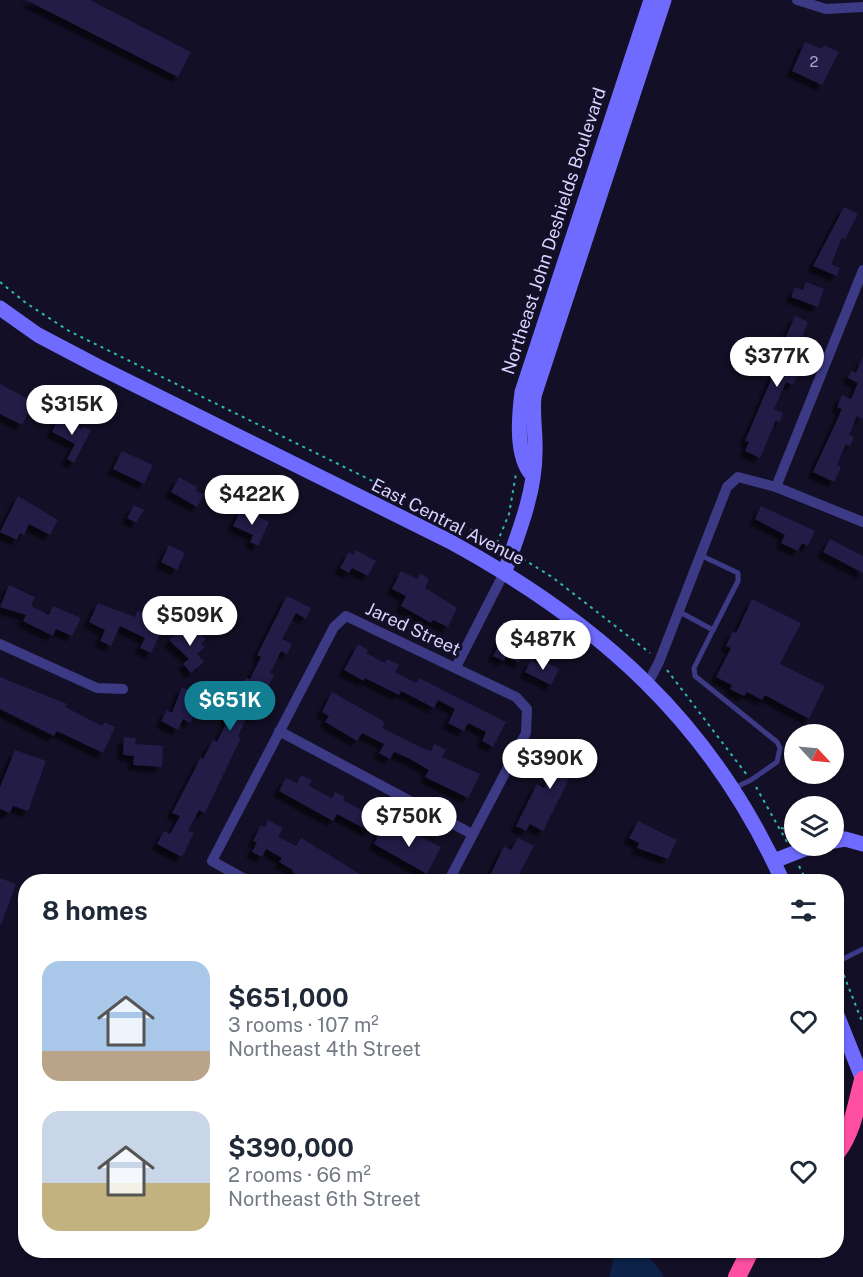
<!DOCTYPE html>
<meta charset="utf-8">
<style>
body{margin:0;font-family:"Public Sans",sans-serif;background:#f2f2f3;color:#1f2937;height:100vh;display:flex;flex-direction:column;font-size:22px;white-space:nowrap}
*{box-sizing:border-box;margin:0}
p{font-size:20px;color:#747a83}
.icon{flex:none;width:33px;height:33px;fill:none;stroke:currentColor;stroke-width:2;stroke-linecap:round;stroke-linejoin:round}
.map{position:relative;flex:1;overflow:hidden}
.drawer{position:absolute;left:18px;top:874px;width:826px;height:384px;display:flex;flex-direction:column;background:#fff;border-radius:24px;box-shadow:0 2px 4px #0004}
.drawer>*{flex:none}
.needle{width:39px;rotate:116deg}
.buttons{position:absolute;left:784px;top:724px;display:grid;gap:12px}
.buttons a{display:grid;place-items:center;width:60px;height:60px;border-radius:50%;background:#fff;box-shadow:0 2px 4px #0004;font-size:30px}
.price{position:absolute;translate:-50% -51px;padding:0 14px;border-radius:21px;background:#fff;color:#222;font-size:20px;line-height:39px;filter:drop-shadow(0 2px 3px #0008)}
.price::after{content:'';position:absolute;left:50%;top:36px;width:18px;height:14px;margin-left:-9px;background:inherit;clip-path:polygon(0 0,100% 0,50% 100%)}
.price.selected{background:#117e91;color:#fff}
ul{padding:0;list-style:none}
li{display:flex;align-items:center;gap:18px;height:150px;padding:0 24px}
li span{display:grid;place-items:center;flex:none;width:168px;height:120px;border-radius:18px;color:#555}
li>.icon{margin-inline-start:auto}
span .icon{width:72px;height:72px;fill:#fffc;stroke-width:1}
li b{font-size:26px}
h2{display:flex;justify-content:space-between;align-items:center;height:72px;padding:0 24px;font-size:26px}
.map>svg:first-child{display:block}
.water{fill:#0c2248}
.building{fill:#241b47;filter:url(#shadow)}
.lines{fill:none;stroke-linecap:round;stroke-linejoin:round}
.path{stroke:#2fb8b0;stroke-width:2;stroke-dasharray:3 4.5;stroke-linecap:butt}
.lane{stroke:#3d3a85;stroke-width:5}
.street{stroke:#3d3a85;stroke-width:10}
.secondary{stroke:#6f6bff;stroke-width:15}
.highway{stroke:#ff4fa3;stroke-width:18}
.labels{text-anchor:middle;stroke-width:6;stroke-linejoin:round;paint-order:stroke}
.number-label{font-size:15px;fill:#aca6d1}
.street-label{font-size:18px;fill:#d9d4ff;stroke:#130f26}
</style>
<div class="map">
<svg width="863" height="1277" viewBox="0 0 863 1277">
<defs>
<filter id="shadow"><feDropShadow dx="-5.5" dy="5.5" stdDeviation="1.5" flood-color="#0009"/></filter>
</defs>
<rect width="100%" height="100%" fill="#130f26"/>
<path class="water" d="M612 1251C643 1251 647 1251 664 1277H609L614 1256Z"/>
<g class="building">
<path d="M26 0H90L191 52 178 77Z"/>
<path d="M805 42 822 49 824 45 839 52 822 85 792 71Z"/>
<path d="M844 207 858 214 845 239 842 238 831 264 840 268 837 276 813 266Z"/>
<path d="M806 282 824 289 818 307 791 297 795 287 803 290Z"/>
<path d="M795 316 808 322 802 337 811 341 807 351 803 349 792 373 798 375 793 385 786 382 774 409 783 413 780 422 776 420 760 458 745 451 749 442 745 441 787 342 784 341Z"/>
<path d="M863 357V419L857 416 849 435 854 437 850 446 846 444 837 465 841 467 834 482 813 472 842 409 837 407 842 395 851 399 858 383 848 378 851 371 856 373Z"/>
<path d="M0 384 34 402 22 425 0 414Z"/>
<path d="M59 417 82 429 83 426 91 430 74 463 67 459 75 444 52 432Z"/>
<path d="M122 451 153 465 144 484 113 469Z"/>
<path d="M179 477 197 487 196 491 204 495 197 507 171 492Z"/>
<path d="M18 496 58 520 50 535 29 524 24 535 20 533 17 540 0 532Z"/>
<path d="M134 505 144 510 136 523 127 518Z"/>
<path d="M761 506 815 531 808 546 802 543 798 551 781 543 785 535 755 519Z"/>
<path d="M241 509 269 522 258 546 250 542 253 535 233 526Z"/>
<path d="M830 539 863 556V573L823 552Z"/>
<path d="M169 545 185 553 177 570 161 562Z"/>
<path d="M356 550 376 561 368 576 352 568 349 573 340 568 349 552 353 555Z"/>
<path d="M401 571 417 579 420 573 429 579 425 588 457 608 448 627 433 620 431 623 401 606 406 596 392 589Z"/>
<path d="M9 585 35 597 31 606 49 615 53 606 81 618 72 636 56 629 53 636 23 621 26 615 0 607Z"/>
<path d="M287 596 311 608 306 619 296 613 282 639 292 644 287 654 281 651 270 673 274 675 253 718 248 715 238 736 241 738 205 813 199 810 188 831 194 833 182 857 157 844 164 831 170 834 180 816 172 813 201 757 203 759 213 740 217 742 228 720 224 718 246 678 250 679 261 657 257 655Z"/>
<path d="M752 599 801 623 780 664 825 686 809 719 765 695 762 700 747 692 744 696 730 689 732 685 716 677 731 648 726 646 733 631 736 633Z"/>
<path d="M98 603 135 617 137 611 165 624 151 653 140 648 145 638 120 626 111 646 100 641 105 630 89 622Z"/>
<path d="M186 625 195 635 199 632 206 639 201 644 205 647 197 654 204 662 191 673 183 664 189 659 169 640Z"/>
<path d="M506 631 529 643 519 663 506 656 504 661 493 656Z"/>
<path d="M358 644 368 650 366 653 385 663 387 659 399 665 395 672 416 683 419 678 506 722 493 747 482 741 486 732 468 723 464 731 448 723 455 709 438 700 434 708 401 691 399 695 365 678 364 681 344 670Z"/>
<path d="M540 659 559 669 551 685 525 672 531 660 538 664Z"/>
<path d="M0 677 67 704 65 707 102 726 104 722 115 727 103 753 57 731 54 736 0 709Z"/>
<path d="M182 687 203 698 190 723 183 719 178 730 161 721 167 710 172 713Z"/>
<path d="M332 692 385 722 382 728 424 749 431 751 434 744 446 750 442 757 480 774 468 798 425 777 429 770 408 758 394 752 390 759 379 753 384 744 362 733 357 741 325 722 329 716 322 712Z"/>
<path d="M124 737 136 738 135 744 163 746 162 767 133 765 134 756 123 755Z"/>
<path d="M567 743 583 751 543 831 530 824 526 831 516 826 537 784 544 788 556 766 549 763 554 753 561 756Z"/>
<path d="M15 750 46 761 28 811 13 806 10 813 0 809V787Z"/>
<path d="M301 775 312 780 309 786 332 798 335 792 345 797 343 800 376 818 369 831 337 814 333 821 279 791 286 778 297 783Z"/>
<path d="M268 820 283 828 278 837 296 846 301 838 373 882H334L327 878 325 882H310L292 872 293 870 279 862 282 858 266 849 262 857 252 852 257 842 253 841 261 825 265 827Z"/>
<path d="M638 821 677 840 668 859 637 848 639 843 629 838Z"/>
<path d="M401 827 441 847 427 874 374 844 382 828 396 836Z"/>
<path d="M518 838 534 846 515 882H487L504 846 511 850Z"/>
<path d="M0 878 16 884 1 925 0 924Z"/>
</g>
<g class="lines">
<g class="path">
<path d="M0 282 26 303 69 331 500 544"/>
<path d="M497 543 509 514 516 474"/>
<path d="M523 559 552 577 650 653"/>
<path d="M667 670 747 775"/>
<path d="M756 787 787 842"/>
<path d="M781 828 795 831"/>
<path d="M799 866 807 882"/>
<path d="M841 968 863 1024"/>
</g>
<g class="lane">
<path d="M700 555 738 573V581L713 630"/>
<path d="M678 611 713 630 694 668 695 676 777 742 780 748 777 762 751 780 734 788"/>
<path d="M837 962 863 949"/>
</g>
<g class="street">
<path d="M797 0 826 9 863 7"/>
<path d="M776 487 863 270"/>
<path d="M0 644 97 688 123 689"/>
<path d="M456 667 505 571"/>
<path d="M648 683 659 662 727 487 738 477 776 487 863 522"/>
<path d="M279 731 472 834"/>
<path d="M250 882 212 861 334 627 346 616 516 697 527 709 526 733 448 882"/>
</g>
<g class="secondary">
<path d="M0 308 38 335 97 366 449 541C600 623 712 723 783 882"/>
<path d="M532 475C515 456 519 416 522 392L651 0"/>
<path d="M505 571C518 534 535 493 535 453 536 434 532 416 534 396L664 0"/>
<path d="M834 841 845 839 863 844"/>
<path d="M774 861 812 846"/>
<path d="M837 1015 863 1080"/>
</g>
<g class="highway">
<path d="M837 1152C853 1130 856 1106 863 1080"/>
<path d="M737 1277 750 1251"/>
</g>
</g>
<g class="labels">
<g class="number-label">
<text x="814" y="67">2</text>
</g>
<g class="street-label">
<text transform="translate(554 231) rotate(-72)" y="6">Northeast John Deshields Boulevard</text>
<text transform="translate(448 522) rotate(27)" y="6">East Central Avenue</text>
<text transform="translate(413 629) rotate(25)" y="6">Jared Street</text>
</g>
</g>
</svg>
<div class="buttons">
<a><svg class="needle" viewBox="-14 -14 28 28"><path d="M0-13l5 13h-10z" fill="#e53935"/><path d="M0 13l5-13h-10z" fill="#747a83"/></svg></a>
<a><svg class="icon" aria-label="layers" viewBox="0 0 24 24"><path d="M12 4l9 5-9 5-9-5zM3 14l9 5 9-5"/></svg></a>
</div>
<b class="price" style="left:777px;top:388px">$377K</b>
<b class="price" style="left:72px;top:436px">$315K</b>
<b class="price" style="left:252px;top:526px">$422K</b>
<b class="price" style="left:190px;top:647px">$509K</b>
<b class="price" style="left:543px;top:671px">$487K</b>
<b class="price selected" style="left:230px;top:732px">$651K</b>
<b class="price" style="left:550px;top:790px">$390K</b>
<b class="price" style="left:409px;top:848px">$750K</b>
<section class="drawer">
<h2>8 homes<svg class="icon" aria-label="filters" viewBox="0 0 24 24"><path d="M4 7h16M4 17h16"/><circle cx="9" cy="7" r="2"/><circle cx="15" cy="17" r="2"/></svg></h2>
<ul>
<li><span style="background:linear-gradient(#a9c7e8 75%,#b9a48a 0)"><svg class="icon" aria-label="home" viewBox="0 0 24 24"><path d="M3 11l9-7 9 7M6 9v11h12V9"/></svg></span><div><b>$651,000</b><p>3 rooms · 107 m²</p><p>Northeast 4th Street</p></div><svg class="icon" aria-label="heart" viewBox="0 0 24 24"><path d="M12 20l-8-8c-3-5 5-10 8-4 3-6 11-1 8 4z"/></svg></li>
<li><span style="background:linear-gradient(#c9d6e8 60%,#c2b280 0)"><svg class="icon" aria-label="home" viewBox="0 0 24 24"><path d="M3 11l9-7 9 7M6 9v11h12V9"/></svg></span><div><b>$390,000</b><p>2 rooms · 66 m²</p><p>Northeast 6th Street</p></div><svg class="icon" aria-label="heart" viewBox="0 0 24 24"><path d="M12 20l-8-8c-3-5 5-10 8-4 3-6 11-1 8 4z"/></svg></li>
</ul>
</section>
</div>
